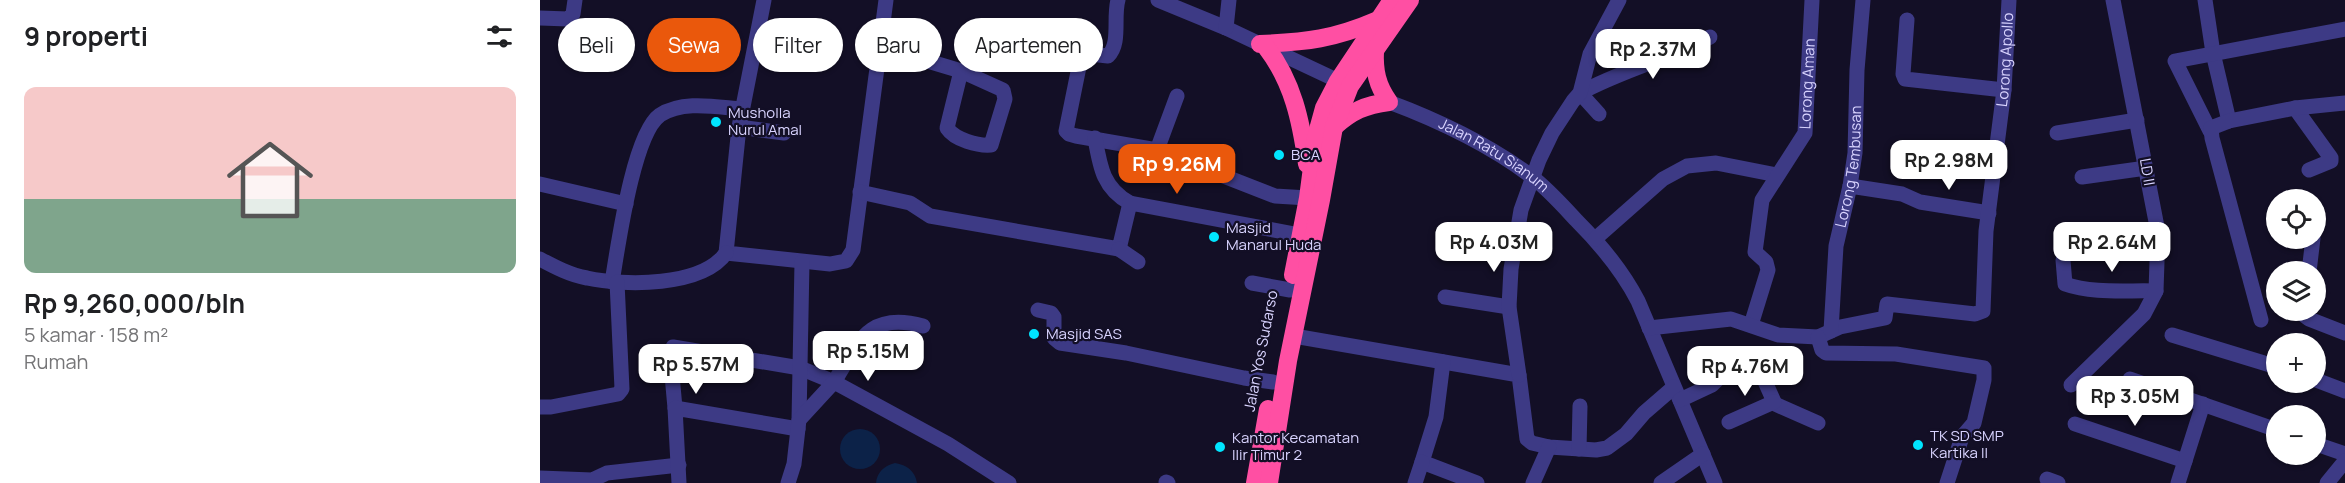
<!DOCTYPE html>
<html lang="id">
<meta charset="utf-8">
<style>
body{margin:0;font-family:Manrope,sans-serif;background:#f6f6f6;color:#202124;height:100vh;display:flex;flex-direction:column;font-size:22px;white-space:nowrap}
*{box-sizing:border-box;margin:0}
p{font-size:20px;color:#757577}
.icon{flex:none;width:33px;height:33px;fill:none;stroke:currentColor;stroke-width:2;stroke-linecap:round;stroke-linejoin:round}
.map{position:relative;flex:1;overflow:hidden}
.drawer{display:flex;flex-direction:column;background:#fff;width:540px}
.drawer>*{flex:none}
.guide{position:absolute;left:18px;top:18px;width:570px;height:54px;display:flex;gap:12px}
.controls{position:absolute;left:1726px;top:189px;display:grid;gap:12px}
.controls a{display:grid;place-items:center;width:60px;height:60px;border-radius:50%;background:#fff;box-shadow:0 2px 4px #0004;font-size:30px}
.price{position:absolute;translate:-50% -51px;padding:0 14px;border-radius:12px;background:#fff;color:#222;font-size:20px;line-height:39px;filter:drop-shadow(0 2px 3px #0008)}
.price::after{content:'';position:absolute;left:50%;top:36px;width:18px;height:14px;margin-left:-9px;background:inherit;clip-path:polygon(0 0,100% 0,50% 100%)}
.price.selected{background:#ea580c;color:#fff}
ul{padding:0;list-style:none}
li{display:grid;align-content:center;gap:12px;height:318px;padding:0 24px}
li+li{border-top:2px solid #e0e0e0}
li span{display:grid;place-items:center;height:186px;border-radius:12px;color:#555}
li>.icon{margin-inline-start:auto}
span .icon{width:108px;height:108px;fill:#fffc;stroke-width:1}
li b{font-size:26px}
h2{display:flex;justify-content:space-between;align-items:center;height:72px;padding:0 24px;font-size:26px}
.chip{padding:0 21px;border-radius:27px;background:#fff;box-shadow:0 2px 4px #0004;font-size:21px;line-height:54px}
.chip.selected{background:#ea580c;color:#fff}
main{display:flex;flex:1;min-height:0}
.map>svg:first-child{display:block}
.water{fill:#0c2248}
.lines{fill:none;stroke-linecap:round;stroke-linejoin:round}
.minor{stroke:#3d3a85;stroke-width:15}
.highway{stroke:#ff4fa3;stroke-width:18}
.poi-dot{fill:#00e5ff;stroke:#130f26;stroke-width:2}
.labels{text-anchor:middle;stroke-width:4.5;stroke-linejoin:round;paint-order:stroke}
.street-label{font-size:15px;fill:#d9d4ff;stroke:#130f26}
.poi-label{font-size:15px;fill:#d9d4ff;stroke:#130f26;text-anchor:start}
</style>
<main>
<section class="drawer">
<h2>9 properti<svg class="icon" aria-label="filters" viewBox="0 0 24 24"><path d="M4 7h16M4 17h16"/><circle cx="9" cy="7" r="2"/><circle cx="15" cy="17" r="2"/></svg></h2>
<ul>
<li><span style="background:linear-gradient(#f6c9c9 60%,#7fa58c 0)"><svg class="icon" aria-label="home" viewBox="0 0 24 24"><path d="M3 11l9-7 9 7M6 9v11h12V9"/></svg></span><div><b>Rp 9,260,000/bln</b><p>5 kamar · 158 m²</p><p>Rumah</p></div></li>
</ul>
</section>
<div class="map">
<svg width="1805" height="483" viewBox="0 0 1805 483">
<rect width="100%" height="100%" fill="#130f26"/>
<g class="water">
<circle cx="320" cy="449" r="20"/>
<path d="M355 463C367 465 375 471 377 483H336C337 472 344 466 355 463Z"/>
</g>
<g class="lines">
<g class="minor">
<path d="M224 0 199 127 186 253 290 264 306 261 313 250 346 0"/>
<path d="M578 0C573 17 581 44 568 56L550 54 541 57 526 131 529 134 536 136 617 150"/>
<path d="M618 0 686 28 807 85"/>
<path d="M1665 0 1673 53 1689 121"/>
<path d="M0 18 28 19 33 14 35 0"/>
<path d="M1367 20 1363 74 1365 79 1464 90"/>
<path d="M686 28 689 0"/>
<path d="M341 47 421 71 463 90 465 99 451 145C438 146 415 140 407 128L421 71"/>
<path d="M637 96 617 150 735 196 768 198"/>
<path id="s1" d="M849 102C900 121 948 144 991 176 1008 189 1023 206 1037 221 1062 246 1082 270 1098 301L1175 483"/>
<path d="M1755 108 1791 158V161L1769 170"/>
<path d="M1059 114 1040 93C1082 70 1128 59 1170 37"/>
<path d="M199 127 244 133"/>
<path d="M1670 131 1635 61 1805 29"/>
<path d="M1517 133 1597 120"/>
<path d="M555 138C560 167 563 188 590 203"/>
<path d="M1542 177 1606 168"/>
<path d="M0 184 86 204"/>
<path d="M1310 186 1362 194 1380 202 1449 213"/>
<path d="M320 192 370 203 390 216 579 249 590 203 760 235"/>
<path d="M1055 239 1123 179 1147 166 1176 163 1237 175"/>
<path d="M1544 246 1618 232"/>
<path d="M579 249 598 262"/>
<path d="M0 259C15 267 30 275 47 278 84 286 162 287 186 253"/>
<path d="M1523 260 1525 284C1553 294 1587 290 1616 291"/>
<path d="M1769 272 1773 238"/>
<path d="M72 282C78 247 93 134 120 115 143 100 176 107 202 109"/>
<path d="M712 283 750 290"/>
<path d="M905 297 969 307"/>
<path d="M498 310 511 313 514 317V338L520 343 586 353 704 378 733 382"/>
<path d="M1765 310V316L1769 319 1805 333"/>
<path d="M1721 320 1672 138 1671 128 1689 121 1755 108 1805 103"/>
<path id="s2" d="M1211 325 1228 270 1226 262 1215 252 1222 200 1265 133 1272 0"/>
<path id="s3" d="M1109 328 1191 319 1238 335 1278 337 1300 327 1345 318 1347 304 1435 314 1443 311 1446 231 1464 90 1469 0"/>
<path id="s4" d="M1291 331 1296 246 1310 186 1315 153 1317 70 1323 0"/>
<path d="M1632 335 1737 367"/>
<path d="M754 336 979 375 987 439 992 443 1009 447 1056 450 1067 448 1086 434 1104 413 1134 387"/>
<path d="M1278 337 1282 350 1286 353 1356 354 1444 368V380L1434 423 1422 437 1407 483"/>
<path d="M903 362 896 417 882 462 937 483"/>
<path d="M979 375 969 307 971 269 981 210 999 160 1012 133 1033 101 1040 93 1050 54 1079 0"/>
<path d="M1590 379 1737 430"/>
<path d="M1776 380 1805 391"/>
<path d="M1531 385 1604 314 1616 291 1618 232 1573 0"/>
<path d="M1140 400 1172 385 1180 377 1214 363 1218 366 1235 404 1278 423"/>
<path d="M0 407H11L78 394 82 389 77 282"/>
<path d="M135 408 130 353 133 347 260 368 294 382C319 342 328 311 383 326"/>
<path d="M259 420 262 262"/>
<path d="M1189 422 1234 402"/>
<path d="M1535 424 1645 461"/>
<path d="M1776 444 1805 454"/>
<path d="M1039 449 1040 406"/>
<path d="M0 478 52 480 67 473 139 465"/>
<path d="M1507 479 1518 483"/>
<path d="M626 482 628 483"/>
<path d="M139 483 135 408 258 429"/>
<path d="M248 483 254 464 259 420 294 382 408 444 469 483"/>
<path d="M875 483 882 462"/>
<path d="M993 483 1009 447"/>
<path d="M1121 483 1163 454"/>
<path d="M1638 483 1663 404"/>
<path d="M1787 483 1805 461"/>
</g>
<g class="highway">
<path d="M720 44C767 42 794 39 838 20"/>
<path d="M726 47C753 82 761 121 767 164"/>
<path d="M794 127C812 111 825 105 849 102 837 85 834 71 835 50"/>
<path d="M753 275 768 198 776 137 784 108 798 81 852 0"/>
<path d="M715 483 728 409"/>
<path d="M729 483 748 361 781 200 794 127 810 86 870 0"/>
</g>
</g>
<g class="poi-dot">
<circle cx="176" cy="122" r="6"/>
<circle cx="739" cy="155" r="6"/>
<circle cx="674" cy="237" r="6"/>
<circle cx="494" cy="334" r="6"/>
<circle cx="1378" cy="445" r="6"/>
<circle cx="680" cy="447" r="6"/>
</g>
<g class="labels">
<g class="street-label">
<text dy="5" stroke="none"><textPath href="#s3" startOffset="606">Lorong Apollo</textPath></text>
<text dy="5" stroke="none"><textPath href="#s2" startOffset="262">Lorong Aman</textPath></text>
<text dy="5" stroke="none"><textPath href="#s1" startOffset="118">Jalan Ratu Sianum</textPath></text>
<text dy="5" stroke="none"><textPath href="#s4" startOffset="166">Lorong Tembusan</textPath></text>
<text transform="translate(1607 172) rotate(80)" y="5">LD II</text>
<text transform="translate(721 351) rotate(-79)" y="5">Jalan Yos Sudarso</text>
</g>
<g class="poi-label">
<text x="188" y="118">Musholla<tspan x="188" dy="17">Nurul Amal</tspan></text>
<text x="751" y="160">BCA</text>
<text x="686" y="233">Masjid<tspan x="686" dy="17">Manarul Huda</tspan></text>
<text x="506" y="339">Masjid SAS</text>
<text x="1390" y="441">TK SD SMP<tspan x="1390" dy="17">Kartika II</tspan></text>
<text x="692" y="443">Kantor Kecamatan<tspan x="692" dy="17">Ilir Timur 2</tspan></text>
</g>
</g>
</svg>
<div class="controls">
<a><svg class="icon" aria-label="locate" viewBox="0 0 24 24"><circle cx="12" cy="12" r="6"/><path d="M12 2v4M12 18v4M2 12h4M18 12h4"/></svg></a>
<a><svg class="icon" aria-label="layers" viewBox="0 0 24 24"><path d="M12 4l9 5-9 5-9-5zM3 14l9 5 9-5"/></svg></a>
<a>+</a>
<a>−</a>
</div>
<b class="price" style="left:1113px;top:80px">Rp 2.37M</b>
<b class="price" style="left:1409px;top:191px">Rp 2.98M</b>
<b class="price selected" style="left:637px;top:195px">Rp 9.26M</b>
<b class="price" style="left:954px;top:273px">Rp 4.03M</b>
<b class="price" style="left:1572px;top:273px">Rp 2.64M</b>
<b class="price" style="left:328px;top:382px">Rp 5.15M</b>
<b class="price" style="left:156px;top:395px">Rp 5.57M</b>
<b class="price" style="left:1205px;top:397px">Rp 4.76M</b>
<b class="price" style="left:1595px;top:427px">Rp 3.05M</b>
<div class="guide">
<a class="chip">Beli</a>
<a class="chip selected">Sewa</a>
<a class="chip">Filter</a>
<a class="chip">Baru</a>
<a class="chip">Apartemen</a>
</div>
</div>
</main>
